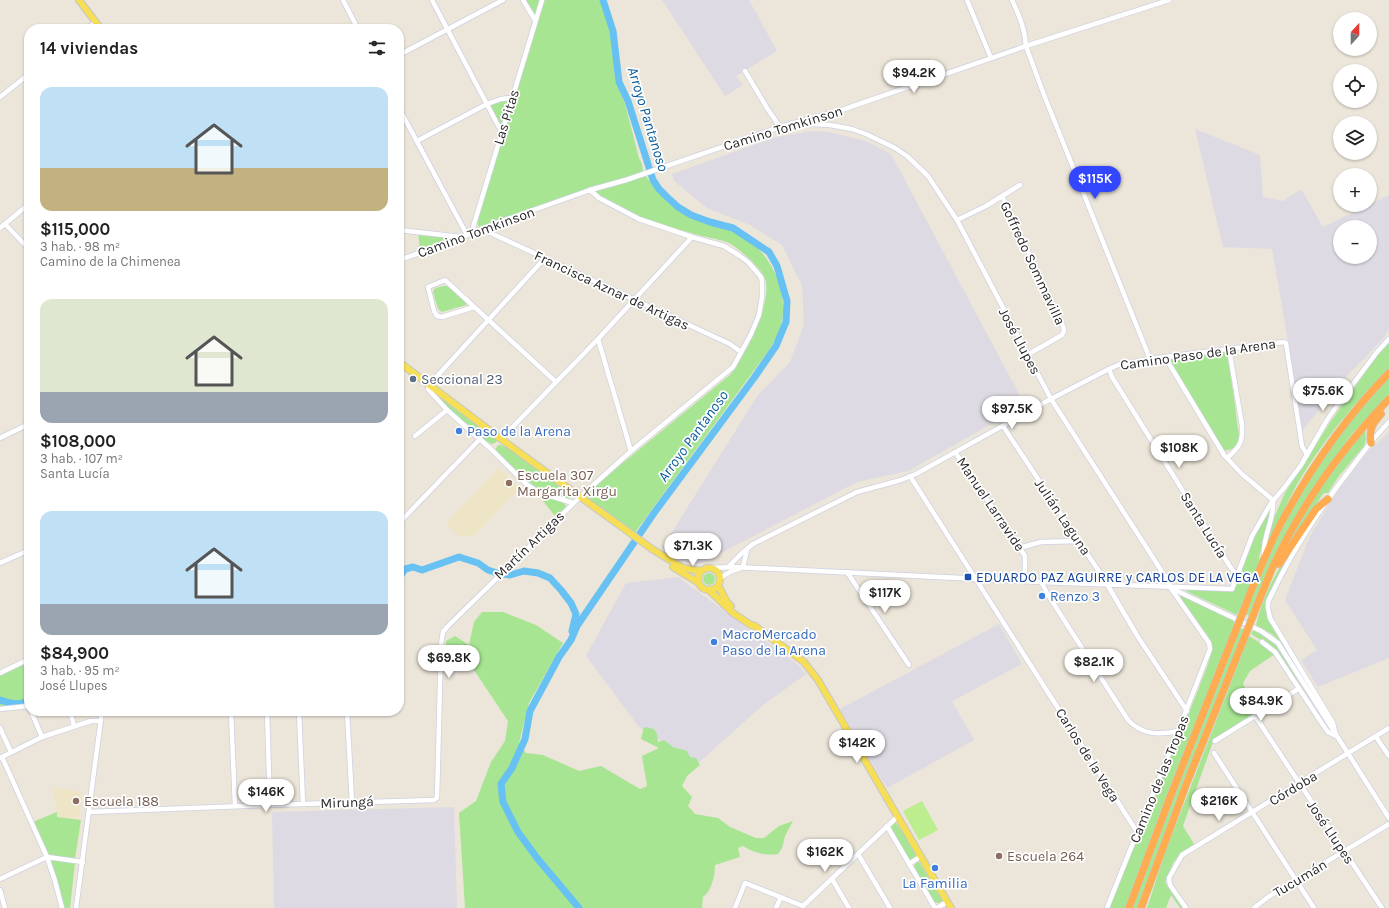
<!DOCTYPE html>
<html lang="es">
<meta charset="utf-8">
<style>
body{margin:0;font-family:Karla,sans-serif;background:#f6f6f6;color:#222;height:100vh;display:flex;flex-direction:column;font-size:15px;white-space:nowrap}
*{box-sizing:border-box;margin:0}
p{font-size:13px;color:#767676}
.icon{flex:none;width:22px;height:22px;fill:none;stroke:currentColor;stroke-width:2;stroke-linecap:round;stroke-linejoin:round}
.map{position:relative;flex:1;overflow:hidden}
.sheet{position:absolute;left:24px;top:24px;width:380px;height:692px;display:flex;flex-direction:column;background:#fff;border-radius:16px;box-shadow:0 1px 3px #0004}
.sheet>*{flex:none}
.needle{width:26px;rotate:21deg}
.tools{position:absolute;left:1333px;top:12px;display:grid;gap:8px}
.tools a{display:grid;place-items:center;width:44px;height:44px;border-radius:50%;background:#fff;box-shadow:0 1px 3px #0004;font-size:20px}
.price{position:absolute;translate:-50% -34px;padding:0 9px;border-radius:14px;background:#fff;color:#222;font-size:13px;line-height:26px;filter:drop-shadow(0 1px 2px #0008)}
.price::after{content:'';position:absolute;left:50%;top:24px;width:12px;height:9px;margin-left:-6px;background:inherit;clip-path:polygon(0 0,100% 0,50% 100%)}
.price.selected{background:#3346ff;color:#fff}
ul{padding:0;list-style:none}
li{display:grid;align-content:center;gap:8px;height:212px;padding:0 16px}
li span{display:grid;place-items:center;height:124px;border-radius:12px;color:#555}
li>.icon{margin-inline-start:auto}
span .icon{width:72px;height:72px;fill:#fffc;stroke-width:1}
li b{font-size:17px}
h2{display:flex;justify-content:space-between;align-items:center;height:48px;padding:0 16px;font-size:17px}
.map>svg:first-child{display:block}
.industrial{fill:#dedae3;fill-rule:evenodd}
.education{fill:#eee5c7}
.green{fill:#a7e593}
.pitch{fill:#bced8e}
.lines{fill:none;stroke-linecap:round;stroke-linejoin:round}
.river{stroke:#67c1f3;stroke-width:7}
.minor-casing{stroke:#ced0e2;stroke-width:6}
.major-casing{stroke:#c7c7c7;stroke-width:8}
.highway-casing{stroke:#c7c7c7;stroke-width:8}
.minor{stroke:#fff;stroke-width:4.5}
.major{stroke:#f6df54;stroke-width:6}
.highway{stroke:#ffac51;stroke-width:7}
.highway-bridge-casing{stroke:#c7c7c7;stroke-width:8;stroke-linecap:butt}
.highway-bridge{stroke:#ffac51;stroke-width:7}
.service-dot{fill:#5c6f8a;stroke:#fff;stroke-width:1.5}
.shop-dot{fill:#3f7fe0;stroke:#fff;stroke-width:1.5}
.education-dot{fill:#8d6e63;stroke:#fff;stroke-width:1.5}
.transit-dot{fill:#1a4fb4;stroke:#fff;stroke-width:1.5}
.labels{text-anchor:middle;stroke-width:3.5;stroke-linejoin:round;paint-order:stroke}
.street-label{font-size:14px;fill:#282828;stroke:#fff}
.service-label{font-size:14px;fill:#4e5e75;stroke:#fff;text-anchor:start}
.shop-label{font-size:14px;fill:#366cbe;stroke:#fff;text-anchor:start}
.education-label{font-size:14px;fill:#785e54;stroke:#fff;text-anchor:start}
.transit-label{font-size:14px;fill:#164399;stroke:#fff;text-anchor:start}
.water-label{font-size:15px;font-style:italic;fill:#085c9d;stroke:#fff}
</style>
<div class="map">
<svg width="1389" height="908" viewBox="0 0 1389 908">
<rect width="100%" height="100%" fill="#ece5d9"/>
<g class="industrial">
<path d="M662 0H749L777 51 736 76 743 85 725 96Z"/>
<path d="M1195 129 1260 155 1263 197 1283 201 1301 189 1323 227 1389 195V329L1384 338 1341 382 1302 431 1288 341 1272 249 1223 247ZM1340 227H1370V257H1340Z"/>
<path d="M813 131 829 132 866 141 891 154 1025 405 908 471 857 482 700 564 680 561 662 548 758 395 790 362 804 325 802 286 782 245 750 225 707 208 674 181 672 174 776 137Z"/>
<path d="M1389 432V658L1318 687 1301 660 1317 650 1285 600 1310 536 1338 490 1367 453Z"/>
<path d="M678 577 801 667 806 674 763 705 697 764 639 727 586 656 626 583Z"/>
<path d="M999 624 1022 664 952 701 974 740 887 788 840 709Z"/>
<path d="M454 807 457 908H274L272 812Z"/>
</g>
<g class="education">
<path d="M499 468 520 488 474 536 459 537 446 523Z"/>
<path d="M53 788 82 792 78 820 56 817 57 812Z"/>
</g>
<g class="green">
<path d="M525 0H540L535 15Z"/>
<path d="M544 0H603L611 33 615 79 625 104 639 158 642 164 643 171 629 177 479 227 477 223Z"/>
<path d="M503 100H507L509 104 502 125 499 124 490 106 491 104Z"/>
<path d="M646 176C659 196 677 212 699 220 712 225 727 227 740 234 771 252 791 293 780 329 778 336 773 343 769 350L634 534 586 497 585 494 731 374C746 354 770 307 766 282 764 270 740 249 729 243 717 238 703 237 691 233 676 229 662 224 647 220L636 215 594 193 598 190Z"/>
<path d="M418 233 440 236 443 238V240L438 244 420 250Z"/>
<path d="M444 286H447L467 303 466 305 442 312 438 309 433 292 435 288Z"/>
<path d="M1389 342V368C1354 403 1321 443 1296 486 1286 505 1277 525 1267 544L1273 520 1285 493 1329 424 1376 357Z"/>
<path d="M1227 351C1230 375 1235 399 1237 423 1238 429 1240 436 1238 442 1236 448 1229 451 1223 450L1169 360 1170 358Z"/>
<path d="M1389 378V394L1351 435 1328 466 1302 505 1250 616 1245 614C1266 561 1289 508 1321 460 1341 431 1365 404 1389 378Z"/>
<path d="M433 391 497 439V441L495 443 491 444 485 440 437 398Z"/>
<path d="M1365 430 1366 440 1364 446 1339 476 1328 493H1324L1321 497 1288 545C1307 503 1336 466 1365 430Z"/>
<path d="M498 445C510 443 558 486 569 495L571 497 568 500 539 491 531 485 495 450Z"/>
<path d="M540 494 564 503 566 507 557 516H555L539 496Z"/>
<path d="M1272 506 1259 557 1260 561 1247 595 1237 615 1186 591V589H1187L1233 592 1259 526Z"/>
<path d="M1283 562H1284L1283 568 1266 602V610L1317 696 1314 697 1280 642 1272 634 1256 625C1261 603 1271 581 1283 562Z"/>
<circle cx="709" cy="579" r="6"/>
<path d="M1181 595H1182L1234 619V627L1171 784 1125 908H1109L1199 688C1203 675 1216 651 1210 639L1180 598Z"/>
<path d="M482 612H503L536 625 563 643 529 703 519 743 526 753 543 755 579 771 601 766 640 789 647 786 642 756 659 748 641 739 644 727 654 729 657 734 658 742 664 740 673 747 687 751 690 757 696 758 700 765 687 776 682 786 692 797 688 806 695 814 718 818 730 827 756 838H764L779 826 793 821 785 836 782 848 778 854C765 856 754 853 743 846L738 848 740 857 715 865C715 874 712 891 703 897L702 908H465L459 813 476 801 491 762 505 741 508 721 468 661 447 657 446 641 455 636 469 645 474 622Z"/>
<path d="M1239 628 1245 630 1170 819 1138 908H1131Z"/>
<path d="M1254 629 1272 640 1276 645 1327 728 1280 658 1264 642 1251 634Z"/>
<path d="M1249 636 1267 647 1275 654 1250 671 1243 683 1247 694 1259 710 1214 739 1183 826 1194 844 1179 855 1173 863 1165 882 1183 908H1180L1171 895 1166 908H1147L1165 853Z"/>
<path d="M29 661V704L22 705 0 706V673Z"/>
<path d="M57 812V817L81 820 75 859 48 855 33 822Z"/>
<path d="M895 822 907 838 916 856 912 860H909L890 828Z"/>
<path d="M52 860 75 863 70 908H63L51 862Z"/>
<path d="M917 861 919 862 943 901 938 903 932 901 913 868Z"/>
</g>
<path class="pitch" d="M922 801 938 830 919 840 903 811Z"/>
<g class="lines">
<g class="river">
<path d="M399 578 405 569 413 567 422 570 459 557 478 563 488 570 497 573 510 575 524 571 538 573 550 578 561 590 571 603 576 614 572 631"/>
<path d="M0 700C9 703 22 707 29 699"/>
<path d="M579 908 537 858 518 832 503 802 501 784 512 768 525 739 530 711 559 657 571 640 577 626 654 513 754 378 776 346 786 322 787 301 777 266 769 252 733 228 710 222 691 215 678 207 667 197 659 189 653 180 628 101 619 82 613 31 603 0"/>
</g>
<defs>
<g id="minor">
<path d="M343 0 358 29"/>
<path d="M432 0 501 131"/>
<path d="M523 0 535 20"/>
<path d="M967 0 991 58"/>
<path d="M1012 0C1019 15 1025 29 1026 46L1044 95 1150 359"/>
<path d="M86 29 96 22"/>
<path d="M399 55 503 0"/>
<path d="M745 71 767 108 780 127"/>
<path d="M0 97 29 74"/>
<path d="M399 108 467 235"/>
<path d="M792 123 830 125 852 129 866 134 895 148 907 156 928 176 957 220 1051 399 1168 581 1170 587 1209 643 1210 649C1177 736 1141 822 1107 908"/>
<path d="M417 141 487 104 501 99 511 98"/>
<path d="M1002 196 1063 326 1064 331 1062 335 1027 355"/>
<path d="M957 220 986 206 1020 185"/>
<path d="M5 224 29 249"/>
<path d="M0 228 29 204"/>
<path d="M482 229 730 344 741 352"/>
<path d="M399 230 461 237"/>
<path d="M471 234 542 0"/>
<path d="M544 259 429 385 428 389 447 410 492 450 525 483 538 492 573 503"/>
<path d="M399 260 437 247 497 223 590 190 626 180 780 127 836 112 1026 46 1169 0"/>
<path d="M474 307 442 317 437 316 434 311 428 287 445 280C482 314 519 348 556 382"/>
<path d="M598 339 631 451"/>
<path d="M1165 357 1224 455 1242 474 1273 500"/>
<path d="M1109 369 1112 377 1229 565 1238 577"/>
<path d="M1003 426 1104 579 1138 637 1187 711"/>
<path d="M415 436 447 410"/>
<path d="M0 438 29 424"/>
<path d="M501 439 598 339 692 237"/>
<path d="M955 452 1025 556V581"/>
<path d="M1227 458C1240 447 1243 442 1242 425L1229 349"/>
<path d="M910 476 1137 832"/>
<path d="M399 523 480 439"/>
<path d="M1019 548 1041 542 1079 541"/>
<path d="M1264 556C1262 537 1275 519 1273 500"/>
<path d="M0 563 29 550"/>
<path d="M728 567 742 553 753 544 857 492 901 480 916 474 1049 400 1109 369 1118 365 1150 359 1284 342 1286 343 1302 446 1307 455"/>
<path d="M743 567 747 550"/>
<path d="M711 568 734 567 1041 582 1232 589 1252 536 1271 503 1284 488 1301 465 1327 420 1338 404 1377 352 1389 339"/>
<path d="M847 572 909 665"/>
<path d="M720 578 732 571 741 568"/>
<path d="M1041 582 1050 598 1128 720C1142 735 1159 735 1178 731"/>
<path d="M1173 589 1261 631 1278 643 1389 818"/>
<path d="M1262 642 1275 652 1325 728 1328 732 1336 736"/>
<path d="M0 673 29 659"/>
<path d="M0 709 29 706"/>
<path d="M31 711 42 737"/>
<path d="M70 711 74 726"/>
<path d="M231 711 235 806"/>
<path d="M267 711 270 805"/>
<path d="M299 711 303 804"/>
<path d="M347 711 352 802"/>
<path d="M1255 716 1382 908"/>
<path d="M0 728 11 752"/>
<path d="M1336 736 1333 723 1270 618 1268 608V602C1290 554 1320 508 1352 467 1363 452 1375 436 1389 422"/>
<path d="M1376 737 1389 756"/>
<path d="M1215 741 1298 689"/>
<path d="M1214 753 1314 908"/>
<path d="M2 757 47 857 55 881 62 908"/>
<path d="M0 758 42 737 91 721H100"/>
<path d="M89 812 270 805 434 800 437 798 441 645 443 632 447 627 580 497 631 451 733 367 751 334 759 315 762 297V282L761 277 748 262 740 256 724 246 692 237 639 219 599 198 590 190"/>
<path d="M887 826 935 908"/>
<path d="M858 854 890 908"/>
<path d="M909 864 920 857"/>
<path d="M0 879 47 857 83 862"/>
<path d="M832 879 849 908"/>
<path d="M0 890 5 908"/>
<path d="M76 908 102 711"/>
<path d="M735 908 745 883 803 906 897 817"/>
<path d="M776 908 781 897"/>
<path d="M937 908 947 902"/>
<path d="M1186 908 1170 885 1169 878 1182 855 1389 728"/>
<path d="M1254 908 1268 897 1389 824"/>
</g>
<g id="major">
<path d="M79 0 101 29"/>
<path d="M399 362 501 439 652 549 683 568 701 571"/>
<path d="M673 567 699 583"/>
<circle cx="709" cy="579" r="11"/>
<path d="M718 585 727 602 731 606"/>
<path d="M709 590 733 613 751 625 755 626 804 662 818 680 951 908"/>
</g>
<g id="highway">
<path d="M1371 443C1369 429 1372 424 1381 414"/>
<path d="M1279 564 1316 509 1328 499"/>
<path d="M1243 612C1254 583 1265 554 1279 527 1309 470 1344 419 1389 373"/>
<path d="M1253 616C1260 598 1267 580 1275 562 1304 501 1343 447 1389 399"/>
<path d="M1129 908 1169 800 1237 627"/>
<path d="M1141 908 1186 785 1247 631"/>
</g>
</defs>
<use href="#minor" class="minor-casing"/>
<use href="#major" class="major-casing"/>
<use href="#highway" class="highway-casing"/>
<use href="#minor" class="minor"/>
<use href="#major" class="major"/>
<use href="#highway" class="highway"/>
<defs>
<g id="highway-bridge">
<path d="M1237 627 1243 612"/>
<path d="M1247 631 1253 616"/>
</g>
</defs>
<use href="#highway-bridge" class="highway-bridge-casing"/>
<use href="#highway-bridge" class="highway-bridge"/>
</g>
<circle class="service-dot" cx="413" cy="379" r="4"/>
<g class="shop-dot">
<circle cx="459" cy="431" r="4"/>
<circle cx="1042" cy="596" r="4"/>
<circle cx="714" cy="642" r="4"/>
<circle cx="935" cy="868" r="4"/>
</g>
<g class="education-dot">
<circle cx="509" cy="483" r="4"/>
<circle cx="76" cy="801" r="4"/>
<circle cx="999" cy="856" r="4"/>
</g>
<rect class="transit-dot" x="964" y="573" width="8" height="8" rx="2"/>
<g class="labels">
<g class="street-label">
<text transform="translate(506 117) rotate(-73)" y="5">Las Pitas</text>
<text transform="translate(783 128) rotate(-17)" y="5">Camino Tomkinson</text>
<text transform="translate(476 232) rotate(-20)" y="5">Camino Tomkinson</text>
<text transform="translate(1033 263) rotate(65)" y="5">Goffredo Sommavilla</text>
<text transform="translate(612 290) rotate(25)" y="5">Francisca Aznar de Artigas</text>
<text transform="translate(1020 341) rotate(62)" y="5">José Llupes</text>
<text transform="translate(1198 354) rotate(-8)" y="5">Camino Paso de la Arena</text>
<text transform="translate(991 504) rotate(56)" y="5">Manuel Larravide</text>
<text transform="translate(1063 517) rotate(56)" y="5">Julián Laguna</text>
<text transform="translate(1204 525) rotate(58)" y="5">Santa Lucía</text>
<text transform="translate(529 545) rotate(-44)" y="5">Martín Artigas</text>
<text transform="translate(1088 755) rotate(58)" y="5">Carlos de la Vega</text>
<text transform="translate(1159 779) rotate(-68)" y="5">Camino de las Tropas</text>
<text transform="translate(1293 788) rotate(-31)" y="5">Córdoba</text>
<text transform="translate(347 802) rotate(-2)" y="5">Mirungá</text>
<text transform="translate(1331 832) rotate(56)" y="5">José Llupes</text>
<text transform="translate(1300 878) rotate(-31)" y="5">Tucumán</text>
</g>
<g class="service-label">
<text x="421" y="384">Seccional 23</text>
</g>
<g class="shop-label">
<text x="467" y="436">Paso de la Arena</text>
<text x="1050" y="601">Renzo 3</text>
<text x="722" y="639">MacroMercado<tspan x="722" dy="16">Paso de la Arena</tspan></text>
<text x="935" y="888" text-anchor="middle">La Familia</text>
</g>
<g class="education-label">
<text x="517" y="480">Escuela 307<tspan x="517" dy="16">Margarita Xirgu</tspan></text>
<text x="84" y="806">Escuela 188</text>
<text x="1007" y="861">Escuela 264</text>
</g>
<g class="transit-label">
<text x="976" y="582">EDUARDO PAZ AGUIRRE y CARLOS DE LA VEGA</text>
</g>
<g class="water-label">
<text transform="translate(648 119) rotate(73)" y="5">Arroyo Pantanoso</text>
<text transform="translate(693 436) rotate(-54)" y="5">Arroyo Pantanoso</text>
</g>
</g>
</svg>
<div class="tools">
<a><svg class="needle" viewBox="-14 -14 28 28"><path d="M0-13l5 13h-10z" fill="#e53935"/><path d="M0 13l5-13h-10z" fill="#767676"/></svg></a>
<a><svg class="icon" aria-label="locate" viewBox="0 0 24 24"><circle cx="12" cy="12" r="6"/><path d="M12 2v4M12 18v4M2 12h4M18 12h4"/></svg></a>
<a><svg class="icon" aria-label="layers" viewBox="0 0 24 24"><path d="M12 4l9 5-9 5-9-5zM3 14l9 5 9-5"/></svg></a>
<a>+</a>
<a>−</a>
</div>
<b class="price" style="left:914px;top:94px">$94.2K</b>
<b class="price selected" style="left:1095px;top:200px">$115K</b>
<b class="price" style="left:1323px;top:412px">$75.6K</b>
<b class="price" style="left:1012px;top:430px">$97.5K</b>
<b class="price" style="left:1179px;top:469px">$108K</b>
<b class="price" style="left:693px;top:567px">$71.3K</b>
<b class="price" style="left:885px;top:614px">$117K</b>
<b class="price" style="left:449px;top:679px">$69.8K</b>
<b class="price" style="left:1094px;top:683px">$82.1K</b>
<b class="price" style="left:1261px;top:722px">$84.9K</b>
<b class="price" style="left:857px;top:764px">$142K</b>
<b class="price" style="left:266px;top:813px">$146K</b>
<b class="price" style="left:1219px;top:822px">$216K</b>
<b class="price" style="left:825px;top:873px">$162K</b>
<section class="sheet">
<h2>14 viviendas<svg class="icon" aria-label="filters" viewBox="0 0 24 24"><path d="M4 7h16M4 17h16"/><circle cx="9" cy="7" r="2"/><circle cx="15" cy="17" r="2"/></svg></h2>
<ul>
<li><span style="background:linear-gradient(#bfe0f5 65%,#c2b280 0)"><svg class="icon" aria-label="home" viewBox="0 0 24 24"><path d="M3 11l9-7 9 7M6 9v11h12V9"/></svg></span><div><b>$115,000</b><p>3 hab. · 98 m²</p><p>Camino de la Chimenea</p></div></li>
<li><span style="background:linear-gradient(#dfe7d0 75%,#9aa5b1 0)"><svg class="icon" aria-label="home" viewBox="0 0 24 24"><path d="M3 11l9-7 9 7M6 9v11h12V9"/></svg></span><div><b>$108,000</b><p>3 hab. · 107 m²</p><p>Santa Lucía</p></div></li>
<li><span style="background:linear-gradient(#bfe0f5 75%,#9aa5b1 0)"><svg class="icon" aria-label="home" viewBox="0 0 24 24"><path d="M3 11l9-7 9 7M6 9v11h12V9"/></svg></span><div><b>$84,900</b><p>3 hab. · 95 m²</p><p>José Llupes</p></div></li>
</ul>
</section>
</div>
